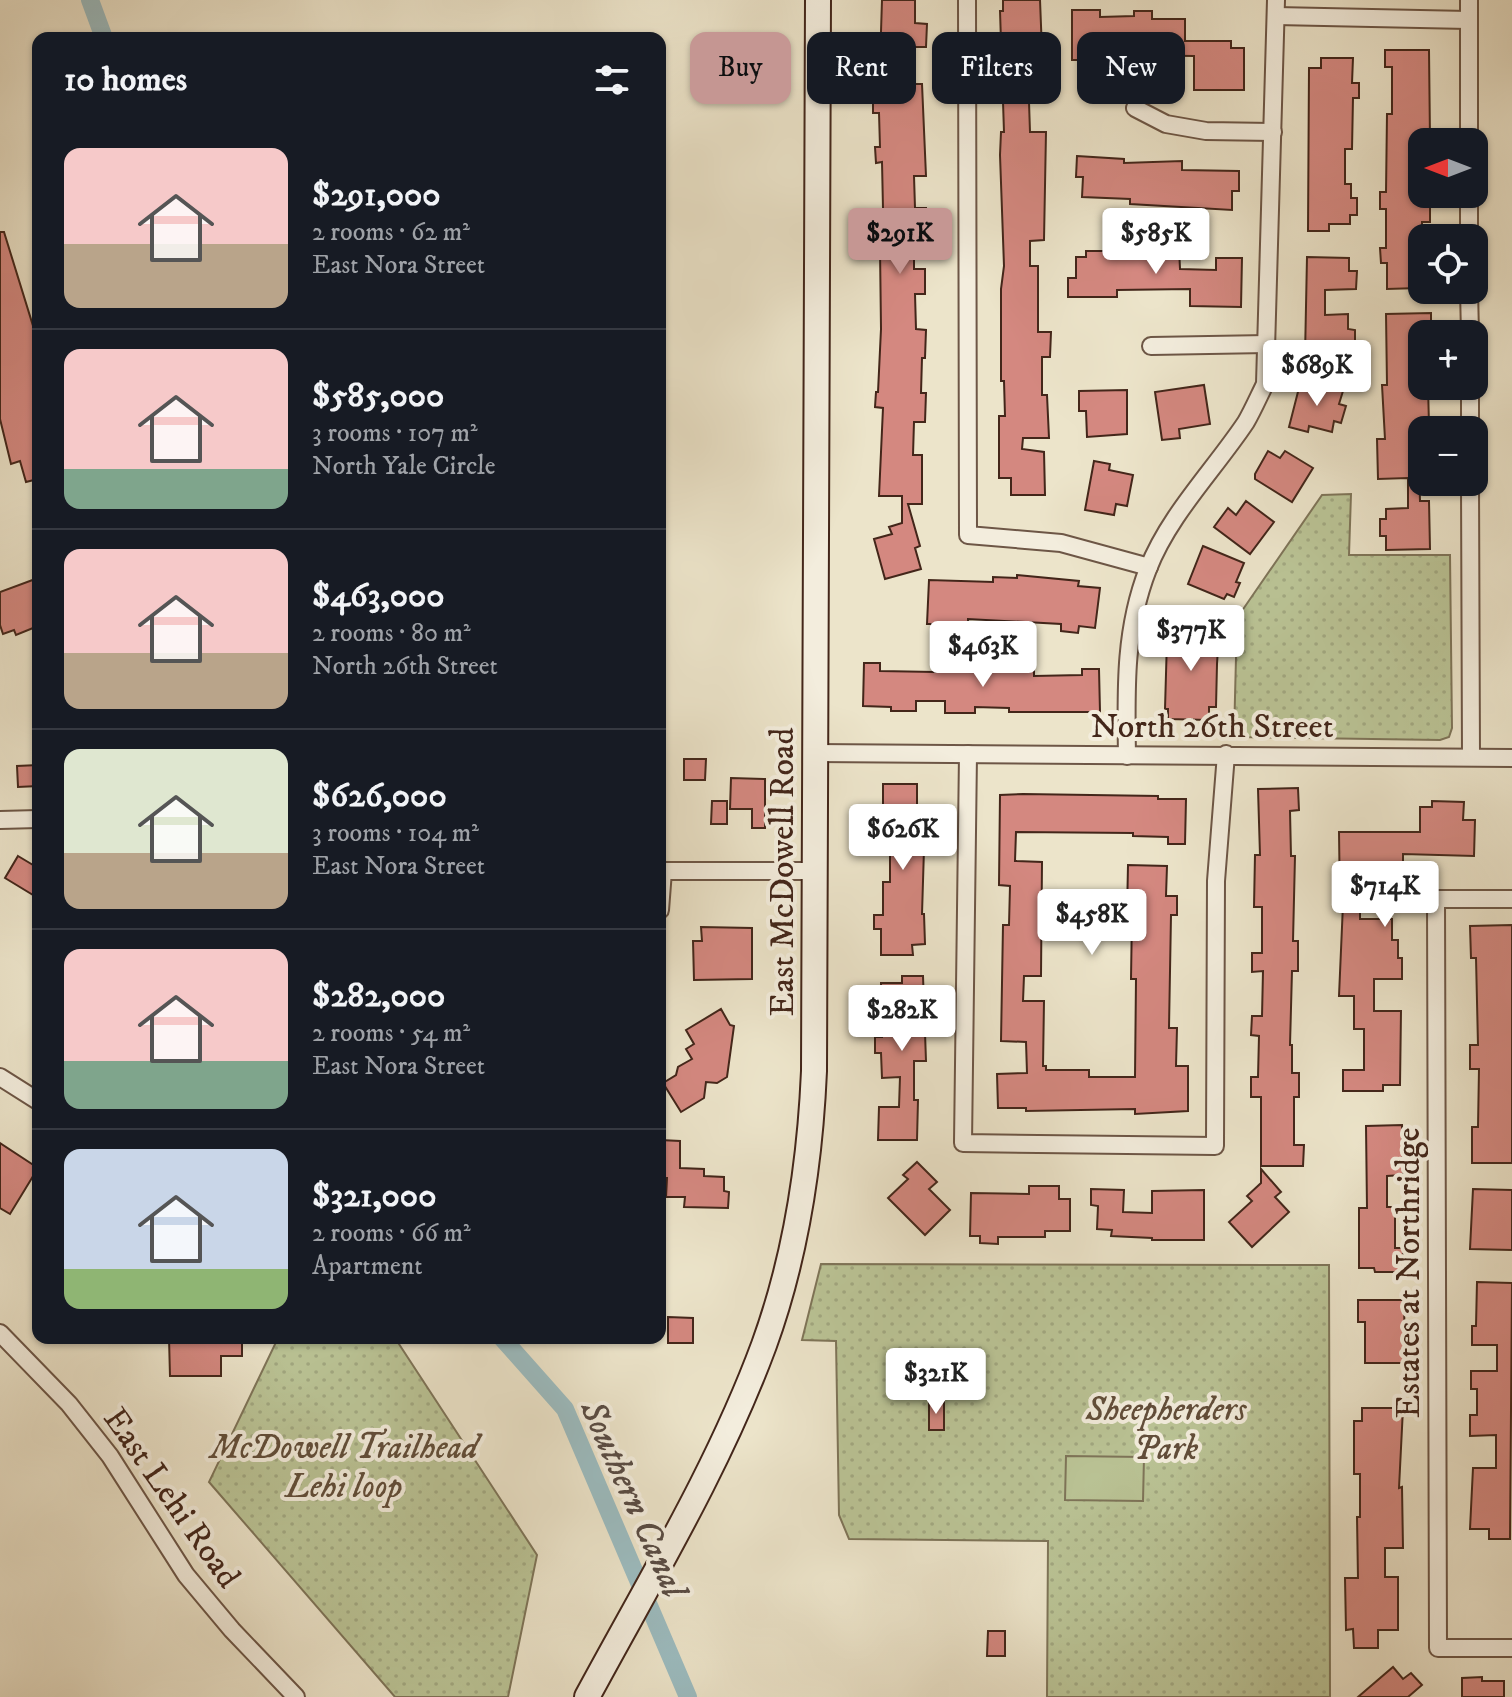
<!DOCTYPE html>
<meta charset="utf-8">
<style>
body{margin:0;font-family:"IM FELL DW Pica",serif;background:#242831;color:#f1f3f6;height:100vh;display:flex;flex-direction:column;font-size:30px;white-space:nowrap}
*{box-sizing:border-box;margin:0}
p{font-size:26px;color:#9ea1a6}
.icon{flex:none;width:44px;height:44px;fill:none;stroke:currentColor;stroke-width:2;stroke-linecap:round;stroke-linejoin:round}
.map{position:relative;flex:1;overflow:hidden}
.sheet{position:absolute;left:32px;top:32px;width:634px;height:1312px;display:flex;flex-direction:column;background:#171b24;border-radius:16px;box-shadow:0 2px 6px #0004}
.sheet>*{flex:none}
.banner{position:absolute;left:690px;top:32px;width:702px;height:72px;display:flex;gap:16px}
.needle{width:52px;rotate:270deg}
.controls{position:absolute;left:1408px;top:128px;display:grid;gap:16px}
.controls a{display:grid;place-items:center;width:80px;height:80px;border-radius:16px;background:#171b24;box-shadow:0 2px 6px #0004;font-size:40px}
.price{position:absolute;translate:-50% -68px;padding:0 18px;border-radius:8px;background:#fff;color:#222;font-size:26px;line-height:52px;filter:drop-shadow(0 2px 4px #0008)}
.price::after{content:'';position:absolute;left:50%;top:48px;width:24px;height:18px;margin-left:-12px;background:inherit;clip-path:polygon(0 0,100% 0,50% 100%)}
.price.current{background:#c59692;color:#111}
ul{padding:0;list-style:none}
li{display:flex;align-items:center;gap:24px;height:200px;padding:0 32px}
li+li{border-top:2px solid #363941}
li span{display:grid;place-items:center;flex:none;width:224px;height:160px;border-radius:16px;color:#555}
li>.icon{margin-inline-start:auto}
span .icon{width:96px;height:96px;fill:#fffc;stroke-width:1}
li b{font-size:34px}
h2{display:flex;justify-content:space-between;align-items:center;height:96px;padding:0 32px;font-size:34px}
.tag{padding:0 28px;border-radius:16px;background:#171b24;box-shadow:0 2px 6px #0004;font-size:28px;line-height:72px}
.tag.current{background:#c59692;color:#111}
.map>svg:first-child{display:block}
.grass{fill:url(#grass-dots);stroke:#7e7458;stroke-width:2}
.pitch{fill:#bac395;stroke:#7e7458;stroke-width:2}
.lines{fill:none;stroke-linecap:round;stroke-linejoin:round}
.canal{stroke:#9cbcc0;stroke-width:18}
.building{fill:#d48880;stroke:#43261a;stroke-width:2}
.street-casing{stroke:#6d5646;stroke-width:20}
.secondary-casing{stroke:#43261a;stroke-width:28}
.street{stroke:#f3eddd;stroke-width:16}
.secondary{stroke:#f3eddd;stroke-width:24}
.labels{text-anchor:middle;stroke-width:8;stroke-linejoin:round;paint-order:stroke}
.street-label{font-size:34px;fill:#43261a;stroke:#f3eddd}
.park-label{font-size:34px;font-style:italic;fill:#614d39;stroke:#f3eddd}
.water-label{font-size:36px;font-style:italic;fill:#594c44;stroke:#f3eddd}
</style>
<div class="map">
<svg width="1512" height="1697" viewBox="0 0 1512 1697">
<defs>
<pattern id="grass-dots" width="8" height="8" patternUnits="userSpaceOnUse" patternTransform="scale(2)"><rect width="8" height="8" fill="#bac395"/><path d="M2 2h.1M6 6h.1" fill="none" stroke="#a1a780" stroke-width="1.8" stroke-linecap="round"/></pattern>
</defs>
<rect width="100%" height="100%" fill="#ece4ca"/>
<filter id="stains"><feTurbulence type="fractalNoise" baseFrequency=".0025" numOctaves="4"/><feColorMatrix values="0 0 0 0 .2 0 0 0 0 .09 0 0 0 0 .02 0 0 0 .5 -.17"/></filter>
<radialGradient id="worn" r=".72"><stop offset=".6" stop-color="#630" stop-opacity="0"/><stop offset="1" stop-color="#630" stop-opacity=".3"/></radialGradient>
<g class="grass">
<path d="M1351 494 1349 555H1450L1452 728 1449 737 1440 740 1234 737 1237 618 1322 495Z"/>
<path d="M821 1264 1329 1265 1330 1697H1047L1048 1541 849 1539 839 1515 836 1341 802 1340Z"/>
<path d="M278 1338H395L537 1555 508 1697H395L209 1482Z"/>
</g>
<path class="pitch" d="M1066 1456 1144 1457 1143 1501 1065 1500Z"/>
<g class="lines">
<g class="canal">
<path d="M90 0 104 38"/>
<path d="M502 1338 565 1409 688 1697"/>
</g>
</g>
<g class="building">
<path d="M882 0H915V23L927 24 926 47H915V84H922L926 176H914L915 208H926V233H914V269H925V294H915L916 329 926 330 925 358H922L921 393H926L925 422H914L913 455H922V504H908L920 546 915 548 921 569 885 579 874 539 892 534 889 527 902 523V496H879L883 408 875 407 876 392H878L881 329 880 249 876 250V209H883L882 162 876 163 875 147H880L879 113H873V96L879 95Z"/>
<path d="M1003 0H1040L1044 102H1029L1030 132H1046L1044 240 1030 241V266H1038V332H1051L1050 357H1042V395H1047L1049 438H1023L1022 449 1044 452 1045 495H1011V478H999V416H1005L1004 381H1001V289L1004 266 1000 155 1001 132H1004L1000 11H1003Z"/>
<path d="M1072 10H1100V17L1134 16V11H1152V19H1185V41H1231V48H1244V90H1194V56L1113 55V60H1072Z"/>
<path d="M1385 50H1429L1430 140 1422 142V194H1430V222H1422V277H1419V288L1387 289V263H1381L1380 248H1386V209H1380V192H1386L1387 114H1392V67H1385Z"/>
<path d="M1321 58H1353L1352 83H1359V98H1353L1352 149H1345V184H1351V198H1357V215H1350V224H1329V231H1308L1309 68H1321Z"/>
<path d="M1077 156 1124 159V163L1182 161V170L1239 171V191H1232V210L1130 204V199L1082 197 1083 177H1076Z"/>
<path d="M0 232H4L38 342V479L26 482 20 461 11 464 0 419Z"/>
<path d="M1179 247 1180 269 1216 270V258H1242L1241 307 1190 306V289L1117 290V297H1068V278H1076V257H1086V251H1141V248Z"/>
<path d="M1307 257 1349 258V271H1357L1356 289 1325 290V315L1348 314V329L1355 330V347H1347V357L1305 356Z"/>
<path d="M1431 313V334H1422V386H1428L1429 425H1422V468H1419L1420 501H1429L1430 549 1386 550V536H1380V519H1386V509L1408 508V478L1378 479 1377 439H1385L1382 385H1387L1386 314Z"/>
<path d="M1301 380 1343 391 1339 404 1346 406 1341 423 1334 421 1332 432 1309 426 1308 432 1289 427Z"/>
<path d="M1204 385 1210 424 1179 429 1180 438 1162 440 1155 392Z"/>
<path d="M1127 390V434L1087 437 1086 411H1079V391Z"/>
<path d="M1268 451 1280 458 1285 451 1313 468 1292 502 1255 479V474Z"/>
<path d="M1094 461 1110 464 1109 470 1133 475 1127 506 1116 504 1114 515 1085 510Z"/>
<path d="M1246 501 1274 522 1250 554 1214 527 1228 508 1236 515Z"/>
<path d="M1203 546 1244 563 1236 582 1240 583 1234 597 1227 594 1224 599 1188 584Z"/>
<path d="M1017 575 1079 581 1078 586 1100 588 1095 628 1079 626 1078 633 1061 631V624L968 619V631H941V624H927L929 580 993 582V577L1017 578Z"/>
<path d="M38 578V626L16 635 14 630 3 634 0 625V592Z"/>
<path d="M1177 623H1211V647L1218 648 1217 664 1216 707H1209V720L1168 719V709H1165L1167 639H1177Z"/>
<path d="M1004 660 1034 661V676L1082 675V669H1099L1100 712H1009V708L975 707V713H945V701H916V711H891V707L863 706 864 663H880V671L935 672 936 669H959V663H976V667L1004 668Z"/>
<path d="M684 759H706L705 780H684Z"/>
<path d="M38 765V786L18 787 17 766Z"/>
<path d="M731 778 765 779V828H752V809H730Z"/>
<path d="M883 784H917V816H925L922 914H924L925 944 912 945 913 955H881V929H874V915H883V882H890V835H883Z"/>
<path d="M1298 788 1299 810 1290 811 1291 856H1295L1293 941H1298V971H1292L1290 1045H1292V1073H1299V1097H1294V1145H1304L1303 1166H1261V1097H1251V1077H1258L1259 1036 1251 1035 1252 1016H1262L1263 971 1252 972V953H1262V907H1254L1255 855H1260L1258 789Z"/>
<path d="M1023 794 1158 796V799H1186L1185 844H1168V837L1133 836V833L1016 832 1015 861 1042 862 1041 976H1024L1023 1001H1044L1043 1066H1046V1070H1089V1077H1135L1136 979H1131L1132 914H1127L1128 865 1167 866 1166 896H1177V915H1171L1169 1028H1177L1176 1066H1188V1111L1135 1114V1109L1026 1111V1108H998L997 1074 1027 1073 1026 1042 1001 1041 1003 925H1009L1010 886 999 885 1000 795Z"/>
<path d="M712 801H727V824H711Z"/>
<path d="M1432 801 1464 802 1463 820H1475L1474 856 1403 854V874L1392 875V883H1376V888H1360V919H1392V940H1398V958H1402V979H1374V1011H1401L1400 1085H1383V1091H1343V1070H1364V1029H1354V996H1339L1343 904H1340L1339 832H1420V807H1432Z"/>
<path d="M18 856 38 868V898L5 878Z"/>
<path d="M1512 925V1163H1472V1127H1478L1479 1069H1470V1045H1478L1476 958H1471L1470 926Z"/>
<path d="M701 927 752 928V979L694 980 693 941H702Z"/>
<path d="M902 976H923L926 1061H914V1100H918L917 1140H878L879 1107H899L900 1077 882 1078 881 1053H875V1037H882L881 983H902Z"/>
<path d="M721 1009 730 1025 734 1026 727 1077 717 1083 706 1082 704 1098 681 1112 663 1083 676 1075 678 1067 692 1059 686 1049 694 1044 686 1030Z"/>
<path d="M1402 1125 1403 1175 1387 1176V1207H1395V1248H1403V1272H1375L1374 1268H1359V1208H1367L1366 1126Z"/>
<path d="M660 1140 680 1141V1168L704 1169V1176L724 1177V1191L729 1192 728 1208 684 1207 685 1197H666L667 1178H660Z"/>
<path d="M0 1143 38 1168 10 1214 0 1208Z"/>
<path d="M917 1162 937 1182 929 1189 950 1210 925 1235 888 1198 908 1179 903 1175Z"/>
<path d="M1261 1169 1281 1192 1275 1197 1289 1212 1252 1247 1229 1222 1252 1201 1247 1196 1261 1183Z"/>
<path d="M1029 1186H1059V1199H1070V1231H1045V1237H998V1244L980 1243V1236H970L971 1193 1029 1194Z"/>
<path d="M1091 1189 1124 1190 1123 1212 1152 1213V1191L1204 1190V1240H1152V1238L1111 1236 1112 1230 1097 1229 1098 1206 1091 1205Z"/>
<path d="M1473 1189 1512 1190V1250L1470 1249Z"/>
<path d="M1477 1282 1512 1283 1510 1539H1489V1529H1470L1473 1468H1496V1435L1470 1436V1415H1477V1389H1471V1371H1497V1345H1472V1326H1476Z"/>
<path d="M1358 1300H1404L1405 1363H1365V1322H1358Z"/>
<path d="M668 1317 693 1318V1343H668Z"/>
<path d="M169 1338H242V1356H221V1376H170Z"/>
<rect x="929" y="1402" width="15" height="28"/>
<path d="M1362 1408H1403L1399 1488 1402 1487 1403 1548H1385V1577H1398V1630H1378V1648H1354L1353 1629 1346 1630 1345 1578H1358L1357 1517H1360V1474H1354V1421H1362Z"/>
<path d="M988 1631H1005V1656H987Z"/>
<path d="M1393 1667 1403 1679 1411 1673 1422 1685 1408 1697H1358Z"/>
<path d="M1482 1677V1681H1504V1697H1462V1678Z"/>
</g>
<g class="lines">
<defs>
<g id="street">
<path d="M967 0 968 535 1061 543 1149 567"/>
<path d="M1276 16 1468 20"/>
<path d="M1135 108 1166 124 1206 131 1273 132"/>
<path d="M1469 142V0"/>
<path d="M1469 194V238"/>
<path d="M1469 290 1470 334"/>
<path d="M1151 346 1267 344"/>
<path d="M1470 386V430"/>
<path d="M1470 482 1471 757"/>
<path d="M815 753 1512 758"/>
<path d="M968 754 963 1143 1215 1146 1216 881 1226 754"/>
<path d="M1127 756C1126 691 1124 630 1148 569 1169 515 1214 470 1246 422 1253 410 1259 396 1265 384L1276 0"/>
<path d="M0 820 38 819"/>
<path d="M660 871H814"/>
<path d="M1512 899H1436L1438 1648H1512"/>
<path d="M660 910 663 871"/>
<path d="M0 1077 38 1101"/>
<path d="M0 1333 69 1404 110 1456 186 1575 232 1630 296 1697"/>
</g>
<path id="secondary" d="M587 1697C649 1582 719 1467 764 1345 796 1257 810 1164 814 1071L818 0"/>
</defs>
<use href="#street" class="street-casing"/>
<use href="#secondary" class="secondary-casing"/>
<use href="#street" class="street"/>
<use href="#secondary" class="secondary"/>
</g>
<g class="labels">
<g class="street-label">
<text x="1212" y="737">North 26th Street</text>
<text transform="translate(781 872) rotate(-90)" y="12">East McDowell Road</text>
<text transform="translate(1407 1273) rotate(-90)" y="12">Estates at Northridge</text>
<text transform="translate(173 1497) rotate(55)" y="12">East Lehi Road</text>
</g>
<g class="park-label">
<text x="1166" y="1420">Sheepherders<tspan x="1166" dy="39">Park</tspan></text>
<text x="344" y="1458">McDowell Trailhead<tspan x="344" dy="39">Lehi loop</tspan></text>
</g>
<g class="water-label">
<text transform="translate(635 1498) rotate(66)" y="13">Southern Canal</text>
</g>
</g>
<rect width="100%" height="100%" filter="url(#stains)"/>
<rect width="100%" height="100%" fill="url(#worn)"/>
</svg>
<div class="controls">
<a><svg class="needle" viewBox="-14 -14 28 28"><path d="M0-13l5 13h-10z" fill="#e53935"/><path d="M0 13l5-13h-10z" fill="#9ea1a6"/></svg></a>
<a><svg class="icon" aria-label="locate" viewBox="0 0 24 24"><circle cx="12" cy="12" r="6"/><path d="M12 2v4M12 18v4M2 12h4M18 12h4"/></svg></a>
<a>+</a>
<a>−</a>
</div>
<b class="price current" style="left:900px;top:276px">$291K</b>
<b class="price" style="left:1156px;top:276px">$585K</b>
<b class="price" style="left:1317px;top:408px">$689K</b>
<b class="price" style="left:1191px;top:673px">$377K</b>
<b class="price" style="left:983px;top:689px">$463K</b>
<b class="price" style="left:903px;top:872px">$626K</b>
<b class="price" style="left:1385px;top:929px">$714K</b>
<b class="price" style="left:1092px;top:957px">$458K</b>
<b class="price" style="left:902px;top:1053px">$282K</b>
<b class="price" style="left:936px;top:1416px">$321K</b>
<div class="banner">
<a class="tag current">Buy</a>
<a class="tag">Rent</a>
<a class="tag">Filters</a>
<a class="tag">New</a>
</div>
<section class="sheet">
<h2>10 homes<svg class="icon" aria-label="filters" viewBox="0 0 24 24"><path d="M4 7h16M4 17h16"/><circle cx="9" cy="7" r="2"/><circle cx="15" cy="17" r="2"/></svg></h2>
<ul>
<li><span style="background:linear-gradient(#f6c9c9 60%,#b9a48a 0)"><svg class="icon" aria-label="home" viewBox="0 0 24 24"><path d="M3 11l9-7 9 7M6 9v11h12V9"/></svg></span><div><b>$291,000</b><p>2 rooms · 62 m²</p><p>East Nora Street</p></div></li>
<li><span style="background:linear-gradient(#f6c9c9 75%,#7fa58c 0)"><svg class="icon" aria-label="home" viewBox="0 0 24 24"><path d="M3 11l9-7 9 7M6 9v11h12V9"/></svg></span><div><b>$585,000</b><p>3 rooms · 107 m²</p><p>North Yale Circle</p></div></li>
<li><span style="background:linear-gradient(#f6c9c9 65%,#b9a48a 0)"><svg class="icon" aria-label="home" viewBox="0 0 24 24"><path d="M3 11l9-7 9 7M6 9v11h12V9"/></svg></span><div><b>$463,000</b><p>2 rooms · 80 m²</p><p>North 26th Street</p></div></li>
<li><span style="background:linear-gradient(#dfe7d0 65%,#b9a48a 0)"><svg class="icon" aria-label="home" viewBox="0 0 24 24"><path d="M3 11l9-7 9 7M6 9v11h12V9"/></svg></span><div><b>$626,000</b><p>3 rooms · 104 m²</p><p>East Nora Street</p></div></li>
<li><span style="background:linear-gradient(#f6c9c9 70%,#7fa58c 0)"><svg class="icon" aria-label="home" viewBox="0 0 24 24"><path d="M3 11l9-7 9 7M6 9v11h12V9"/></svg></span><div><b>$282,000</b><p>2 rooms · 54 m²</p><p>East Nora Street</p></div></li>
<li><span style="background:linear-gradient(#c9d6e8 75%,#8fb573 0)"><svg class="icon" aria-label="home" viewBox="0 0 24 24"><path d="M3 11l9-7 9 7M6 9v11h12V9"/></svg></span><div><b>$321,000</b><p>2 rooms · 66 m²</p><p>Apartment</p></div></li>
</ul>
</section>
</div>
